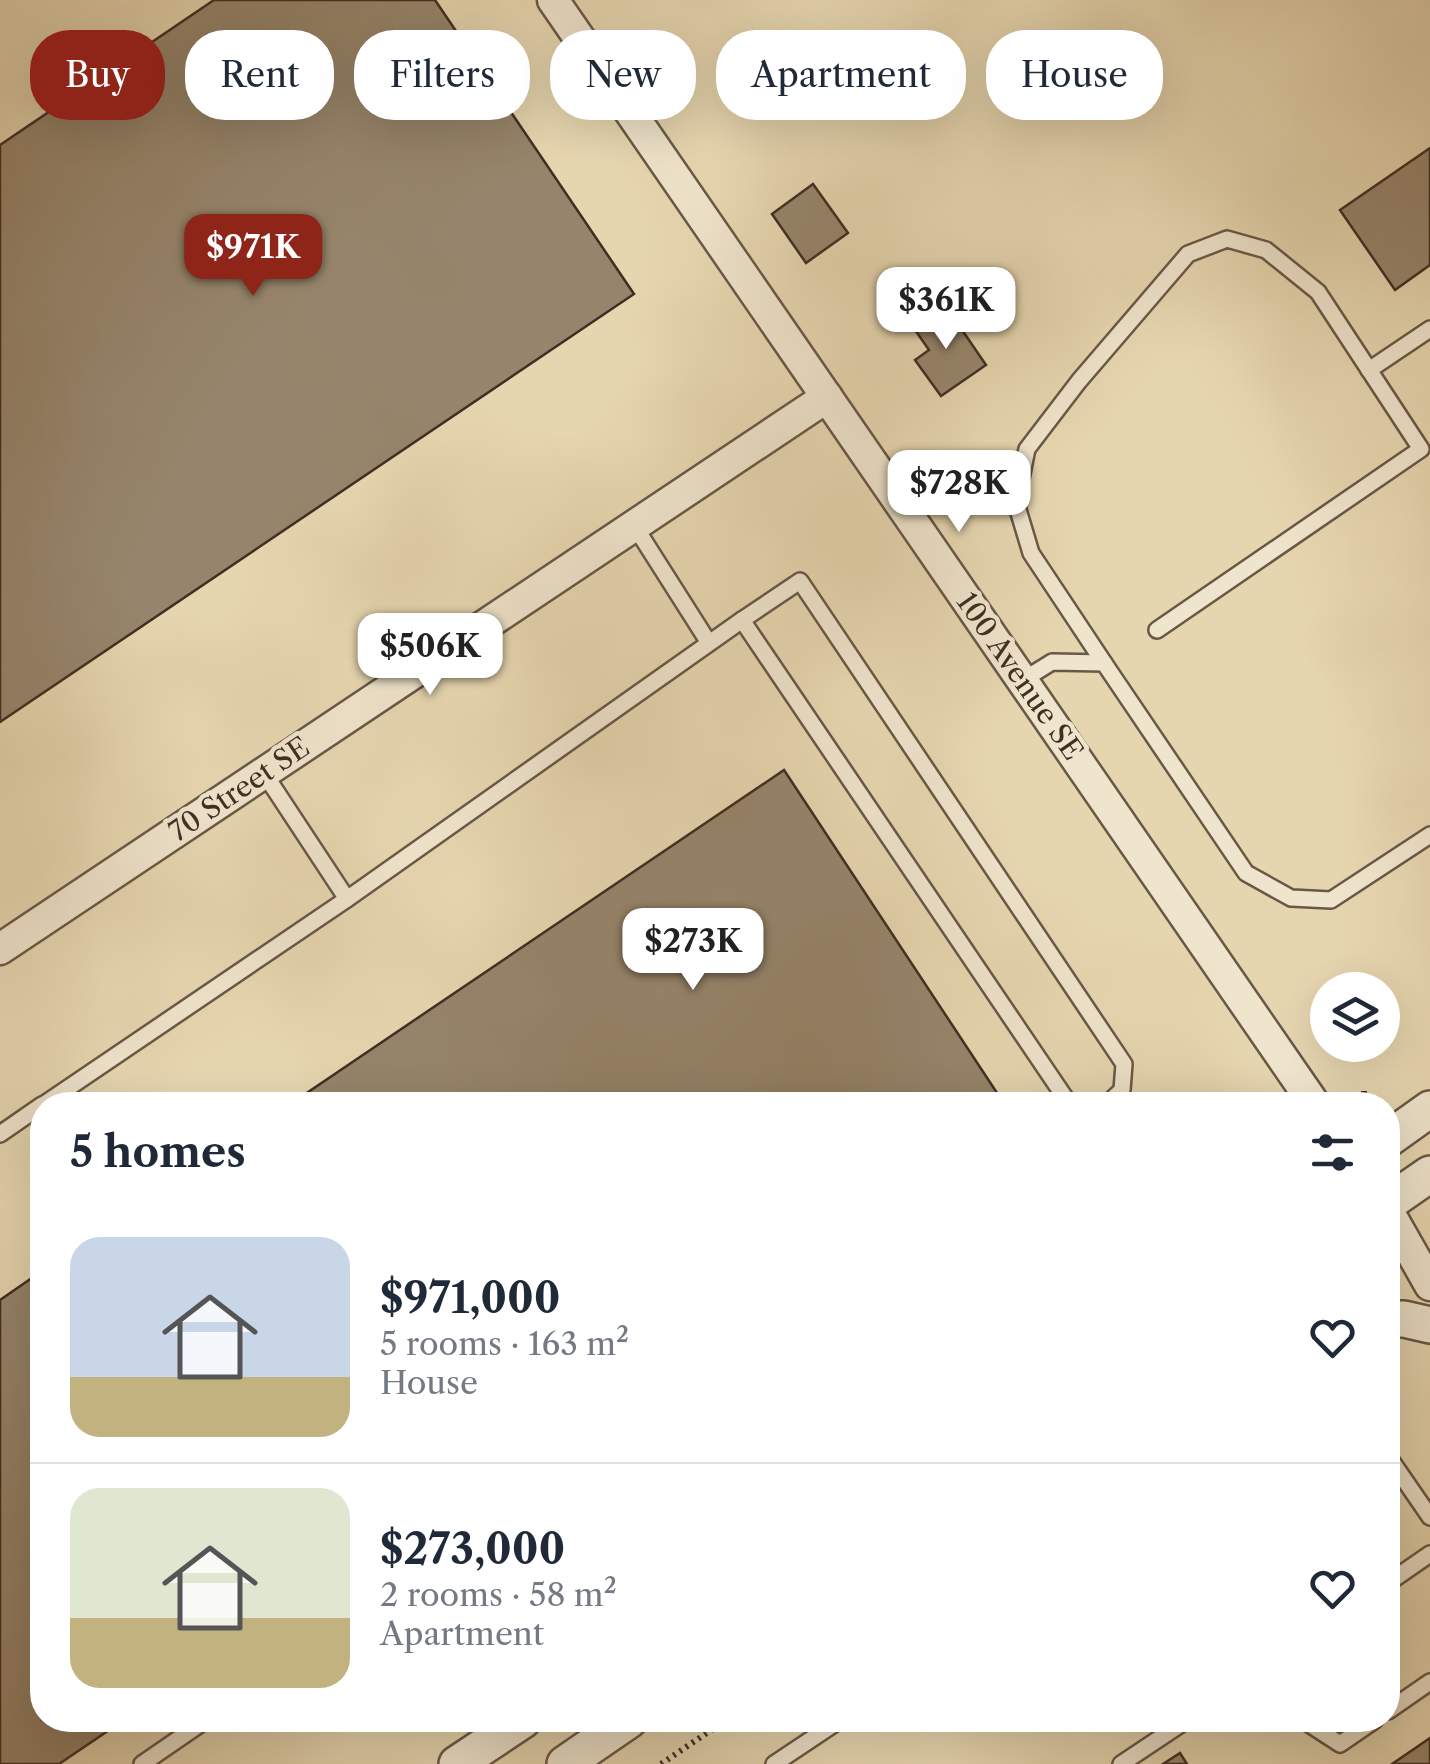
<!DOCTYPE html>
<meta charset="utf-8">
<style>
body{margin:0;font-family:"Libre Caslon Text",serif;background:#f6f6f7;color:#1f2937;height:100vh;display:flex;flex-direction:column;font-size:38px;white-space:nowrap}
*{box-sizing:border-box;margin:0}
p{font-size:32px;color:#747a83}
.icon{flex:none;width:55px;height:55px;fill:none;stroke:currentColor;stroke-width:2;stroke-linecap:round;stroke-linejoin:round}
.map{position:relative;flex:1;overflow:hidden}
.panel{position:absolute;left:30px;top:1092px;width:1370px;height:640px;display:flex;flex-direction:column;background:#fff;border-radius:40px;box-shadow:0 10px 40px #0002}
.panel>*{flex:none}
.guide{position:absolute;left:30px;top:30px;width:1370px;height:90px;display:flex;gap:20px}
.tools{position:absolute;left:1310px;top:972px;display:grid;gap:20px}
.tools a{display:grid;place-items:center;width:90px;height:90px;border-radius:50%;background:#fff;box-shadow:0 10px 40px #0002;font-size:50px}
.price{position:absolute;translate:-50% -85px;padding:0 22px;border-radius:20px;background:#fff;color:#222;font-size:32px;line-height:65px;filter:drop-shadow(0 2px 5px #0008)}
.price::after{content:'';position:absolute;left:50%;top:60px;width:30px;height:22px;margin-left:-15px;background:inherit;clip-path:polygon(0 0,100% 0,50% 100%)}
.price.selected{background:#8f2418;color:#fff}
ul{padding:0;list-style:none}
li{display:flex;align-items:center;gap:30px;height:250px;padding:0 40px}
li+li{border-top:2px solid #e0e1e3}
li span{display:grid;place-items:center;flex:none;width:280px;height:200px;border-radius:30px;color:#555}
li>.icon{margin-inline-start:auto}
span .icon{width:120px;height:120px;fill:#fffc;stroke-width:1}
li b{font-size:42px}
h2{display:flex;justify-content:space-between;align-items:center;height:120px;padding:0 40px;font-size:42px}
.chip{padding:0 35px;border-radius:40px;background:#fff;box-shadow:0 10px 40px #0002;font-size:35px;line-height:90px}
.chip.selected{background:#8f2418;color:#fff}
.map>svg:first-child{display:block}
.building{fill:#96856c;stroke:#3f2e22;stroke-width:2.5}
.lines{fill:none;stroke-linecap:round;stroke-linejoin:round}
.service-casing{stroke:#695846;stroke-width:20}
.minor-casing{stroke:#695846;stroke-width:35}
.tertiary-casing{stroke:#695846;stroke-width:40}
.path{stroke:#3f2e22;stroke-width:6;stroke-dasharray:2.5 5;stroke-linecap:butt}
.service{stroke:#efe4cc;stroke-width:15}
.minor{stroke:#efe4cc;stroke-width:30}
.tertiary{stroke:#efe4cc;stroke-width:35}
.labels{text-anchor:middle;stroke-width:9;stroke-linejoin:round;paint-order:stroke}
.street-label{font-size:28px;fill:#3f2e22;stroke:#efe4cc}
</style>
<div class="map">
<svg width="1430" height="1764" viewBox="0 0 1430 1764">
<rect width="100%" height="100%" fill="#e6d6b0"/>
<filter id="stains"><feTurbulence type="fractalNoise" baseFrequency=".002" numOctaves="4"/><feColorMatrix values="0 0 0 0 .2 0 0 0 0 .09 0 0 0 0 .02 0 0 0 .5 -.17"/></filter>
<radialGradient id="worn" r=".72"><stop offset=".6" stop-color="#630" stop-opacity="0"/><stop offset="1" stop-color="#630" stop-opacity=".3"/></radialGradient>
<g class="building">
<path d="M214 0H435L634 294 0 722V145Z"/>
<path d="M1430 148V265L1395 290 1340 210Z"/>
<path d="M813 184 848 233 806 263 772 214Z"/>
<path d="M945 305 986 365 941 396 915 360 929 350 913 327Z"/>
<path d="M784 770 1005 1105H289Z"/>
<path d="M42 1271V1720H124L59 1764H0V1300Z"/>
<path d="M1430 1738V1764H1392Z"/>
<path d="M1180 1753 1187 1764H1163Z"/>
</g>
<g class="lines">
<defs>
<g id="service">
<path d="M1369 370 1430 329"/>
<path d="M634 525 709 643"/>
<path d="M742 620 800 581 1124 1064 1122 1090 1106 1105"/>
<path d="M1104 663 1031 553 1016 503 1027 449 1079 381 1188 254 1227 239 1266 250 1318 292 1421 449 1157 630"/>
<path d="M1023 680 1052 662 1104 663 1246 873 1291 898 1331 900 1430 835"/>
<path d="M264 773 347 899"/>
<path d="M43 1105 347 899 742 620 1070 1105"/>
<path d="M0 1134 42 1105"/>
<path d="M1388 1456 1430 1517"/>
<path d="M1388 1583 1430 1554"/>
<path d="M1388 1711 1430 1682"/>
<path d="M1303 1720 1340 1744 1375 1720"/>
<path d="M142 1764 206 1720"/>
<path d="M774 1764 840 1720"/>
<path d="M1121 1764 1187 1720"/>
</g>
<g id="minor">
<path d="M553 0 1315 1105"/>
<path d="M0 949 827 397"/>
<path d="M1388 1211 1430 1285"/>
</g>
<g id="tertiary">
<path d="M1388 1139 1430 1109"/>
<path d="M1388 1203 1430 1174"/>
<path d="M1388 1319H1404L1430 1325"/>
<path d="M457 1764 523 1720"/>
<path d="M565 1764 629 1720"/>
</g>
</defs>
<use href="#service" class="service-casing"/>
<use href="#minor" class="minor-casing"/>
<use href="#tertiary" class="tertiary-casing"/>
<g class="path">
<path d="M1364 1091V1105"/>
<path d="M661 1764 726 1720"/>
</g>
<use href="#service" class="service"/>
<use href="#minor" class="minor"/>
<use href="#tertiary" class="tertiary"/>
</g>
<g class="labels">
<g class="street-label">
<text transform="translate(1020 676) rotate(55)" y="10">100 Avenue SE</text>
<text transform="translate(239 789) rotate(-34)" y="10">70 Street SE</text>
</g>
</g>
<rect width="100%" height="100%" filter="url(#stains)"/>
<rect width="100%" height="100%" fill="url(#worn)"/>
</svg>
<div class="tools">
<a><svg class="icon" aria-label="layers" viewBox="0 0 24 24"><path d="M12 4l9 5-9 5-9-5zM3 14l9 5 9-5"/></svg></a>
</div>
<b class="price selected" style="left:253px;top:299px">$971K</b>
<b class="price" style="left:946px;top:352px">$361K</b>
<b class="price" style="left:959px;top:535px">$728K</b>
<b class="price" style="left:430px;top:698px">$506K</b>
<b class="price" style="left:693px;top:993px">$273K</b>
<div class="guide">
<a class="chip selected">Buy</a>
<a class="chip">Rent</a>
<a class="chip">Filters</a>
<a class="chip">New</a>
<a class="chip">Apartment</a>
<a class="chip">House</a>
</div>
<section class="panel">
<h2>5 homes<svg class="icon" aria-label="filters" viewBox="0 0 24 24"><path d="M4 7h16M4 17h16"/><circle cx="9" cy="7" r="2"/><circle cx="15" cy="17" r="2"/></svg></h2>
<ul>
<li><span style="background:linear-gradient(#c9d6e8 70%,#c2b280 0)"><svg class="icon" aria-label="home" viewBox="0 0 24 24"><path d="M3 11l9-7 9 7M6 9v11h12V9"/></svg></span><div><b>$971,000</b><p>5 rooms · 163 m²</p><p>House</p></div><svg class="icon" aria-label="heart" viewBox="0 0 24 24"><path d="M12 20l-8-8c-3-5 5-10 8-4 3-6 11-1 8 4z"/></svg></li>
<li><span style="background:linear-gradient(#dfe7d0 65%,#c2b280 0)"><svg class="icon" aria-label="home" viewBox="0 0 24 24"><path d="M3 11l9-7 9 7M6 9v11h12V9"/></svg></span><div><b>$273,000</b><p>2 rooms · 58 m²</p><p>Apartment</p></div><svg class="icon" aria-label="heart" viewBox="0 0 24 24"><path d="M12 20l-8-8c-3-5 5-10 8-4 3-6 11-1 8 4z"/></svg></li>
</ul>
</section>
</div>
